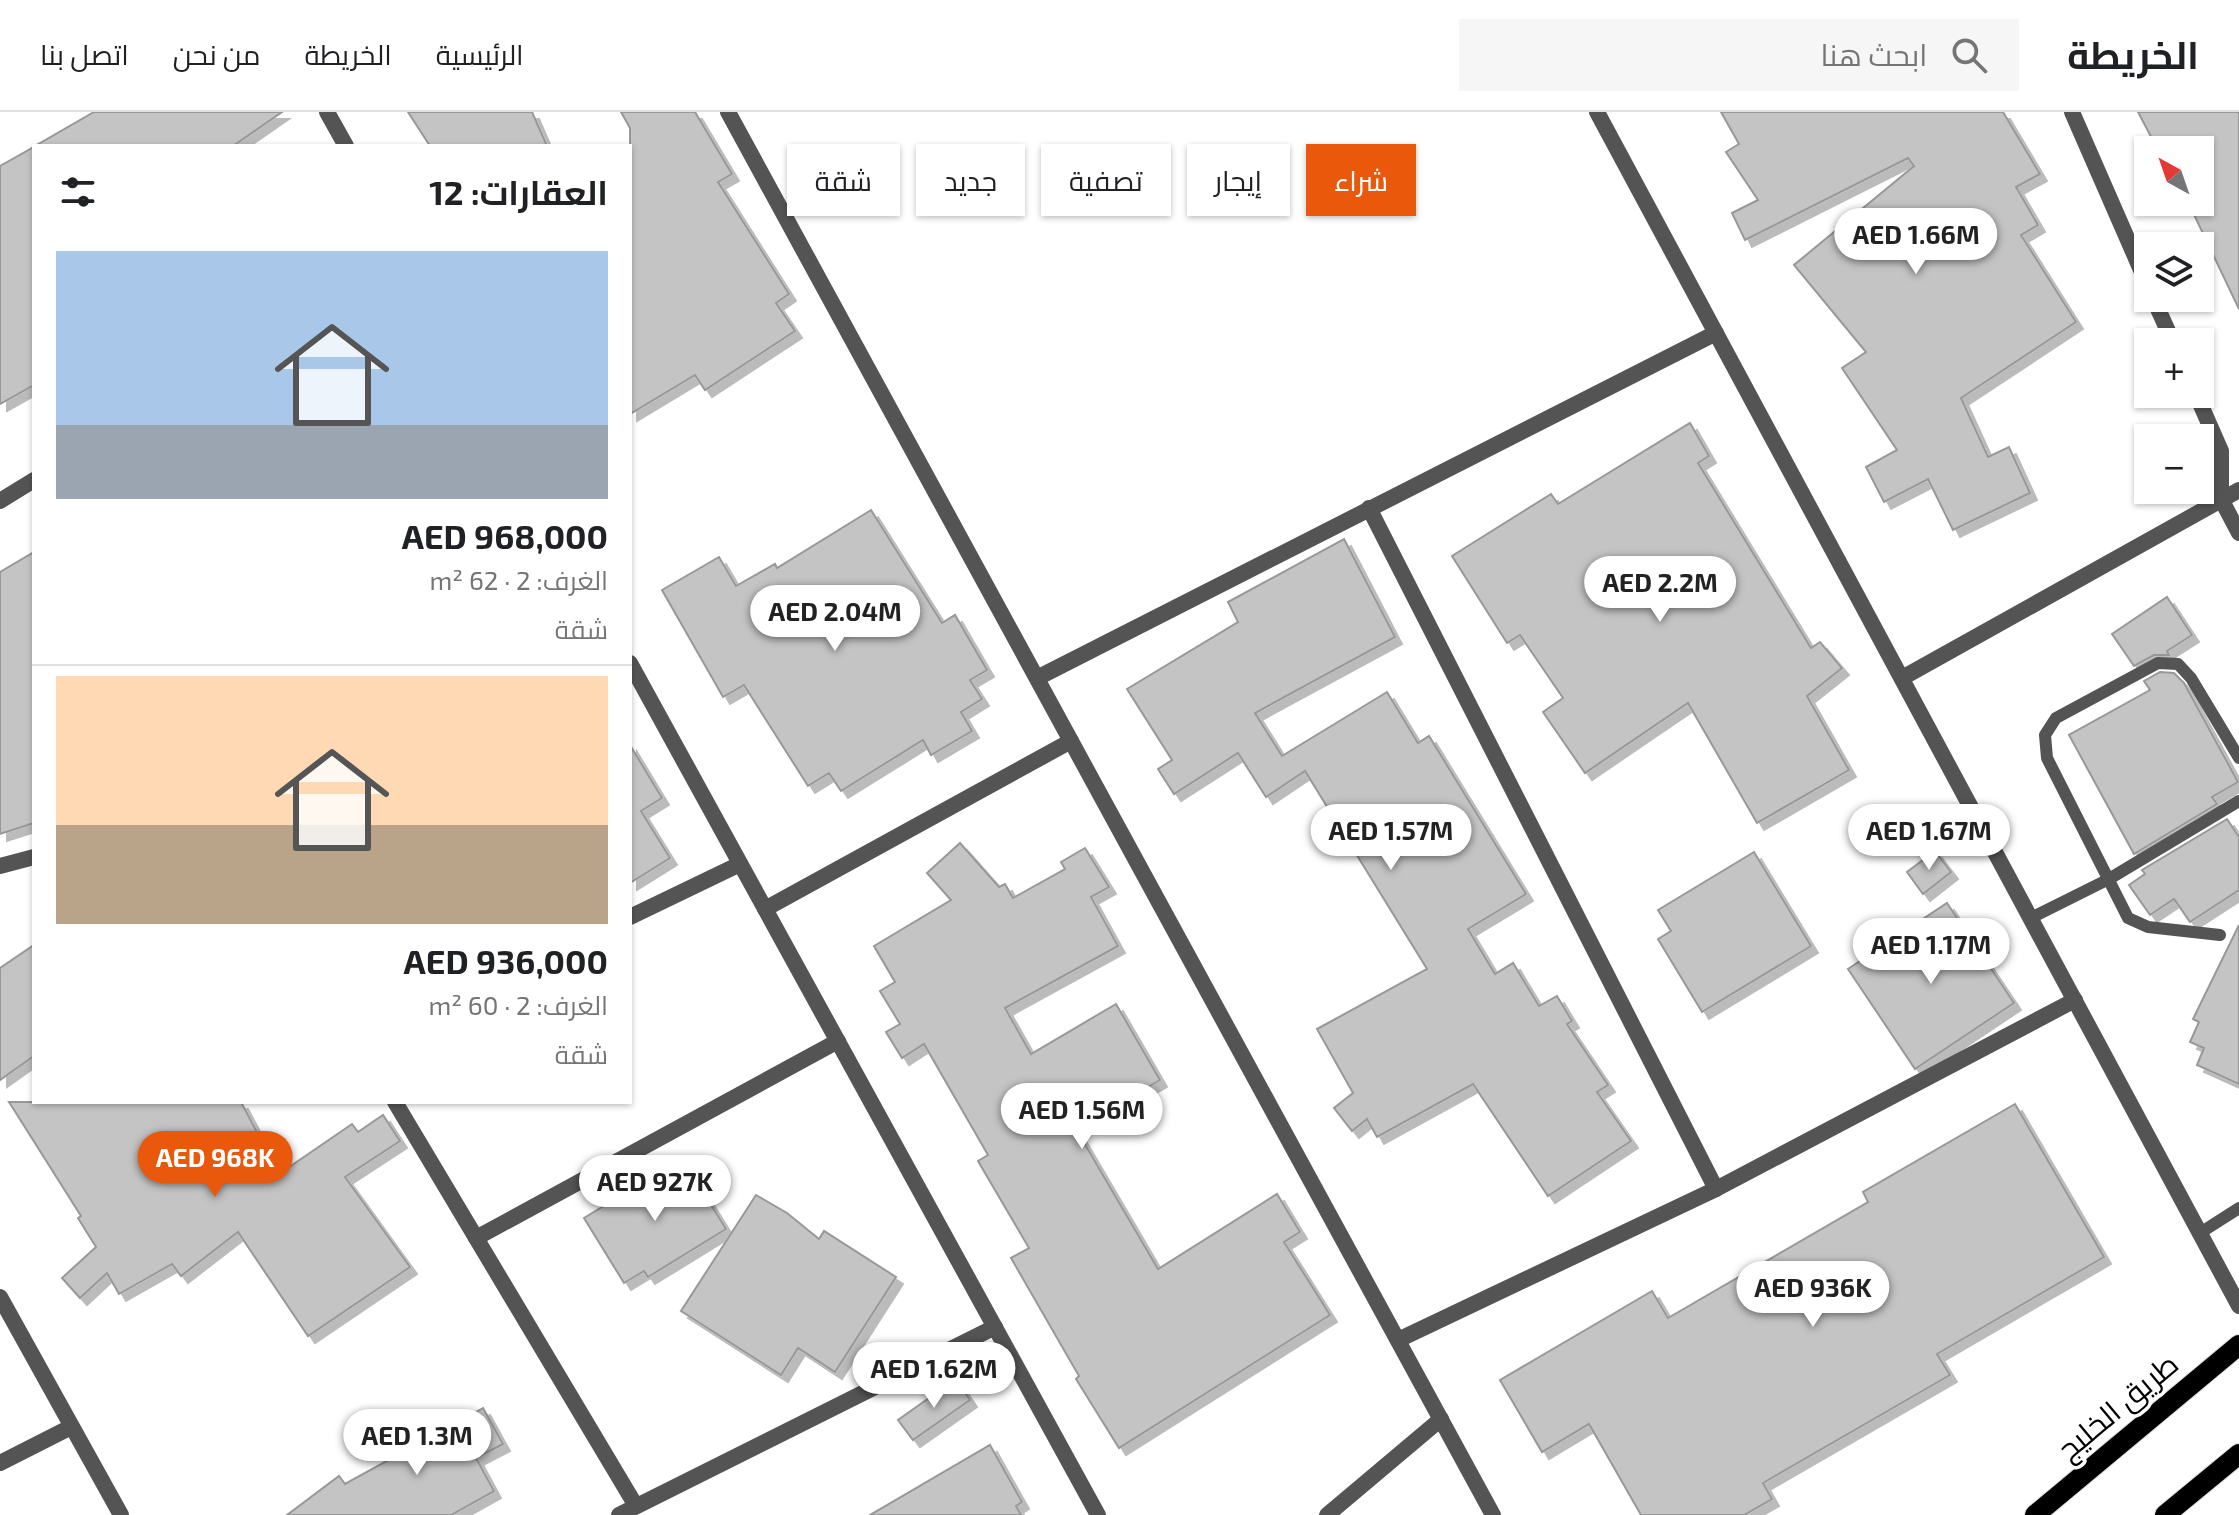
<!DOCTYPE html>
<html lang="ar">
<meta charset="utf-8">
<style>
body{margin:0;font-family:"Exo 2",Cairo,sans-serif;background:#f6f6f6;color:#202124;direction:rtl;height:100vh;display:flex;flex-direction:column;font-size:30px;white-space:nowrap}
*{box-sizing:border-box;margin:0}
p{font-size:26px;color:#757577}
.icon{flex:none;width:44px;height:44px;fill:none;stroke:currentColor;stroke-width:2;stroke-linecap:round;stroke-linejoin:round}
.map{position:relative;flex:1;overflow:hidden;direction:ltr}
.sheet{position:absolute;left:32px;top:32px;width:600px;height:960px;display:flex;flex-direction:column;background:#fff;border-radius:0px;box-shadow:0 2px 6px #0004;direction:rtl}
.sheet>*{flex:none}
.hud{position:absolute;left:656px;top:32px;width:760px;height:72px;direction:rtl;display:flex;gap:16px}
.needle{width:52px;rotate:320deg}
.fabs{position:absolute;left:2134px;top:24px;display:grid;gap:16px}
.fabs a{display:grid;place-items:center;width:80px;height:80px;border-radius:0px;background:#fff;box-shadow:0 2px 6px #0004;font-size:40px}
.price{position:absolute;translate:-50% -68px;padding:0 18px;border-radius:28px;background:#fff;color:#222;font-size:26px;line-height:52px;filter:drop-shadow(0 2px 4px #0008)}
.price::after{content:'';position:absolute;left:50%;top:48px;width:24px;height:18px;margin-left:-12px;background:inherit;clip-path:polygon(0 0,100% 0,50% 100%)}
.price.on{background:#ea580c;color:#fff}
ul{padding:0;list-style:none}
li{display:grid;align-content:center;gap:16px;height:424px;padding:0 24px}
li+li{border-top:2px solid #e0e0e0}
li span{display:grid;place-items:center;height:248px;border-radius:0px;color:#555}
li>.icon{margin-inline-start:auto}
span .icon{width:144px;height:144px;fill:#fffc;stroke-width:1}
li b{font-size:34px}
h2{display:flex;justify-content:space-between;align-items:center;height:96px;padding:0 24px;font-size:34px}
.tag{padding:0 28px;border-radius:0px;background:#fff;box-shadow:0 2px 6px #0004;font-size:28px;line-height:72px}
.tag.on{background:#ea580c;color:#fff}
header{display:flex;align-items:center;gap:48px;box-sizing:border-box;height:112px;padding:0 40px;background:#fff;border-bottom:2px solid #e0e0e0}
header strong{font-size:38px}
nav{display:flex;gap:44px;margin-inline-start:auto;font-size:28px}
.search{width:560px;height:72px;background:#f6f6f6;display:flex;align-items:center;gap:20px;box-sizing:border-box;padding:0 28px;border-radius:0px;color:#757577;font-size:30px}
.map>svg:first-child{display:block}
.building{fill:#c4c4c4;stroke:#989898;stroke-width:2;filter:url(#shadow)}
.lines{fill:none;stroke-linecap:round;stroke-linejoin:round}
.primary-casing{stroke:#dbdbdb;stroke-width:22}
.lane{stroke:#545454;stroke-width:12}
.street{stroke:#545454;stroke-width:16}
.primary{stroke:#000;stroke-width:20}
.labels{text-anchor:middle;stroke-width:7;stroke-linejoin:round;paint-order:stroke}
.street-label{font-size:30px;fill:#000;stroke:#fff}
</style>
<header>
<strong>الخريطة</strong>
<div class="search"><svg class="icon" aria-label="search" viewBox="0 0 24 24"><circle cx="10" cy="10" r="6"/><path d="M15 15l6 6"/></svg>ابحث هنا</div>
<nav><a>الرئيسية</a><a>الخريطة</a><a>من نحن</a><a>اتصل بنا</a></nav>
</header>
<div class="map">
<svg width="2239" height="1403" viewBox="0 0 2239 1403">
<defs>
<filter id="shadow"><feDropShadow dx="7" dy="7" stdDeviation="0" flood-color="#0004"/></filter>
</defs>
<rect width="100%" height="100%" fill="#fff"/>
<g class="building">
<path d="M94 0H282L233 34H35Z"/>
<path d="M408 0H532L547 34H430Z"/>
<path d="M621 0H695L732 62 718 70 789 182 776 191 795 219 705 278 695 263 630 302V16Z"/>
<path d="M1721 0H2003L2040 62 2016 75 2038 113 2021 123 2076 210 1961 286 1988 345 2009 335 2030 381 1953 418 1928 367 1884 390 1866 355 1897 338 1842 256 1866 240 1794 153 1914 54 1908 46 1745 128 1732 101 1758 88 1726 40 1739 32Z"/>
<path d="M2138 0H2239V197L2188 90H2200V38H2158Z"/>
<path d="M34 35V273L0 292V54Z"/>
<path d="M1690 311 1709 344 1698 351 1811 536 1820 530 1842 556 1807 584 1849 658 1757 711 1688 591 1585 661 1543 600 1563 586 1520 523 1507 531 1452 444 1551 382 1558 392Z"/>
<path d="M871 398 942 511 955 503 987 558 970 568 982 587 961 600 972 619 931 643 923 628 841 679 829 661 808 674 744 573 723 585 662 478 719 445 736 474 775 452 777 456Z"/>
<path d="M1344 427 1395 525 1255 601 1282 644 1387 580 1418 631 1429 624 1526 782 1468 817 1495 862 1513 851 1539 894 1557 884 1572 909 1567 912 1608 973 1597 980 1631 1029 1548 1084 1473 972 1377 1025 1367 1007 1352 1019 1334 996 1353 981 1317 917 1427 857 1305 659 1266 685 1238 641 1174 682 1158 657 1172 648 1127 577 1238 510 1228 490Z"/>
<path d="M34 440V711L0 722V460Z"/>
<path d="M2167 485 2192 523 2167 539 2169 543H2154L2134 554 2112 522Z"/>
<path d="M2160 560 2174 561 2184 571 2238 670 2212 685 2217 692 2134 742 2069 623 2150 578 2144 569Z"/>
<path d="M630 633 662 686 641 699 670 746 630 771Z"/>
<path d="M2227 707 2239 725V778L2190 810 2174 787 2150 803 2129 773 2145 762 2142 758Z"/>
<path d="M960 731 999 775 1005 772 1013 786 1065 757 1061 750 1085 736 1109 775 1091 785 1118 834 1005 896 1031 942 1116 892 1160 968 1076 1017 1158 1157 1277 1082 1300 1120 1284 1130 1330 1203 1119 1336 1076 1267 1079 1264 1011 1146 1029 1136 978 1049 988 1043 924 932 902 946 886 920 900 912 880 879 895 870 874 834 951 788 927 761Z"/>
<path d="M1935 739 1951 760 1923 782 1907 760Z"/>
<path d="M1754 740 1811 834 1702 900 1658 827 1671 819 1658 798Z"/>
<path d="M1947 791 2014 891 1915 957 1848 857Z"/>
<path d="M2239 813V972L2197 953 2204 936 2190 930 2199 910 2193 907Z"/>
<path d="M34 833V944L0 968V856Z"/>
<path d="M9 990H241L279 1062 352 1012 358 1020 383 1003 400 1029 345 1065 410 1155 308 1224 238 1120 181 1164 172 1152 119 1182 107 1161 80 1186 62 1166 96 1135 78 1106 81 1104Z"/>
<path d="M2015 992 2104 1145 1937 1242 1950 1263 1763 1371 1772 1387 1744 1403H1641L1589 1312 1542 1340 1500 1268 1652 1179 1668 1206 1868 1090 1863 1080Z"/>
<path d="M682 1046 726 1117 648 1165 644 1159 624 1171 584 1106Z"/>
<path d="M756 1083 787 1101 819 1127 824 1119 896 1165 835 1260 798 1236 781 1263 681 1199Z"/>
<path d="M956 1267 970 1288 913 1328 898 1308Z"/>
<path d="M483 1296 503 1332 476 1346 494 1379 451 1403H287L339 1364 345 1372Z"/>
<path d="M990 1333 1022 1390 1016 1394 1021 1403H870Z"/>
</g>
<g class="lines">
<defs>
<g id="primary">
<path d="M2035 1403 2239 1233"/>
<path d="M2165 1403 2239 1342"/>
</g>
</defs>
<use href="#primary" class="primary-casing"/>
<g class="lane">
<path d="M2031 806 2109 767 2239 689"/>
<path d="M2220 823 2148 815 2128 806 2047 646 2045 623 2056 606 2158 551 2178 552 2191 566 2239 646"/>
<path d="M2200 1121 2239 1096"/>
</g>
<g class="street">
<path d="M327 0 346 34"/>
<path d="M728 0 1493 1403"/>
<path d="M1597 0 2239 1194"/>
<path d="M2072 0 2148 174"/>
<path d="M2153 186 2173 230"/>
<path d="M2196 282 2221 339V387L2239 421"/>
<path d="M0 389 34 368"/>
<path d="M1369 396 1716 1077"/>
<path d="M630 551 1098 1403"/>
<path d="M1037 566 1716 221"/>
<path d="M1902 566 2239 378"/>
<path d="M0 754 34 745"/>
<path d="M765 797 1071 629"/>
<path d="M630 805 740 752"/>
<path d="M395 990 636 1394"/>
<path d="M476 1126 838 929"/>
<path d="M0 1185 121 1403"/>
<path d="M1398 1228 1716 1077 2075 888"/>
<path d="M0 1351 71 1315"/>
<path d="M619 1403 995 1215"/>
<path d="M1327 1403 1441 1307"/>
</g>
<use href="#primary" class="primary"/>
</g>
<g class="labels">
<g class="street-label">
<text transform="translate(2118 1295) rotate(-40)" y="10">طريق الخليج</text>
</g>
</g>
</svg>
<div class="fabs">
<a><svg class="needle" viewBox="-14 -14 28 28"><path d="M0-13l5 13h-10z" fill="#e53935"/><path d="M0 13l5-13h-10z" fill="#757577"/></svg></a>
<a><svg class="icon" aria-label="layers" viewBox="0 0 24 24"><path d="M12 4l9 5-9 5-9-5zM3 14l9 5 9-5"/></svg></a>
<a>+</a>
<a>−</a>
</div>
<b class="price" style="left:1916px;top:164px">AED 1.66M</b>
<b class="price" style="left:1660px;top:512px">AED 2.2M</b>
<b class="price" style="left:835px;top:541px">AED 2.04M</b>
<b class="price" style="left:1391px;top:760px">AED 1.57M</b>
<b class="price" style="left:1929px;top:760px">AED 1.67M</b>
<b class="price" style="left:1931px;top:874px">AED 1.17M</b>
<b class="price" style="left:1082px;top:1039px">AED 1.56M</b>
<b class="price on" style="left:215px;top:1087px">AED 968K</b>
<b class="price" style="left:655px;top:1111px">AED 927K</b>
<b class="price" style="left:1813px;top:1217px">AED 936K</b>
<b class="price" style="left:934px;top:1298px">AED 1.62M</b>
<b class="price" style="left:417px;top:1365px">AED 1.3M</b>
<div class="hud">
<a class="tag on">شراء</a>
<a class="tag">إيجار</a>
<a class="tag">تصفية</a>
<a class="tag">جديد</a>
<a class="tag">شقة</a>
</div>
<section class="sheet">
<h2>العقارات: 12<svg class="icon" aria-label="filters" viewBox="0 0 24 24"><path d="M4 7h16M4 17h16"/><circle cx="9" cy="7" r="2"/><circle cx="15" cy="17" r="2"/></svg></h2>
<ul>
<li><span style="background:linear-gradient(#a9c7e8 70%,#9aa5b1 0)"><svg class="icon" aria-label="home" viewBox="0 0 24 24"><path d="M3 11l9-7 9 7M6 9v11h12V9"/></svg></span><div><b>AED 968,000</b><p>الغرف: 2 · 62 m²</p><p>شقة</p></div></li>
<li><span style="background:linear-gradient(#ffd9b3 60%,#b9a48a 0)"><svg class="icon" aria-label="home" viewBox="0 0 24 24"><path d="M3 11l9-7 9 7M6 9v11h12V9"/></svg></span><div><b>AED 936,000</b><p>الغرف: 2 · 60 m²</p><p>شقة</p></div></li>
</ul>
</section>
</div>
